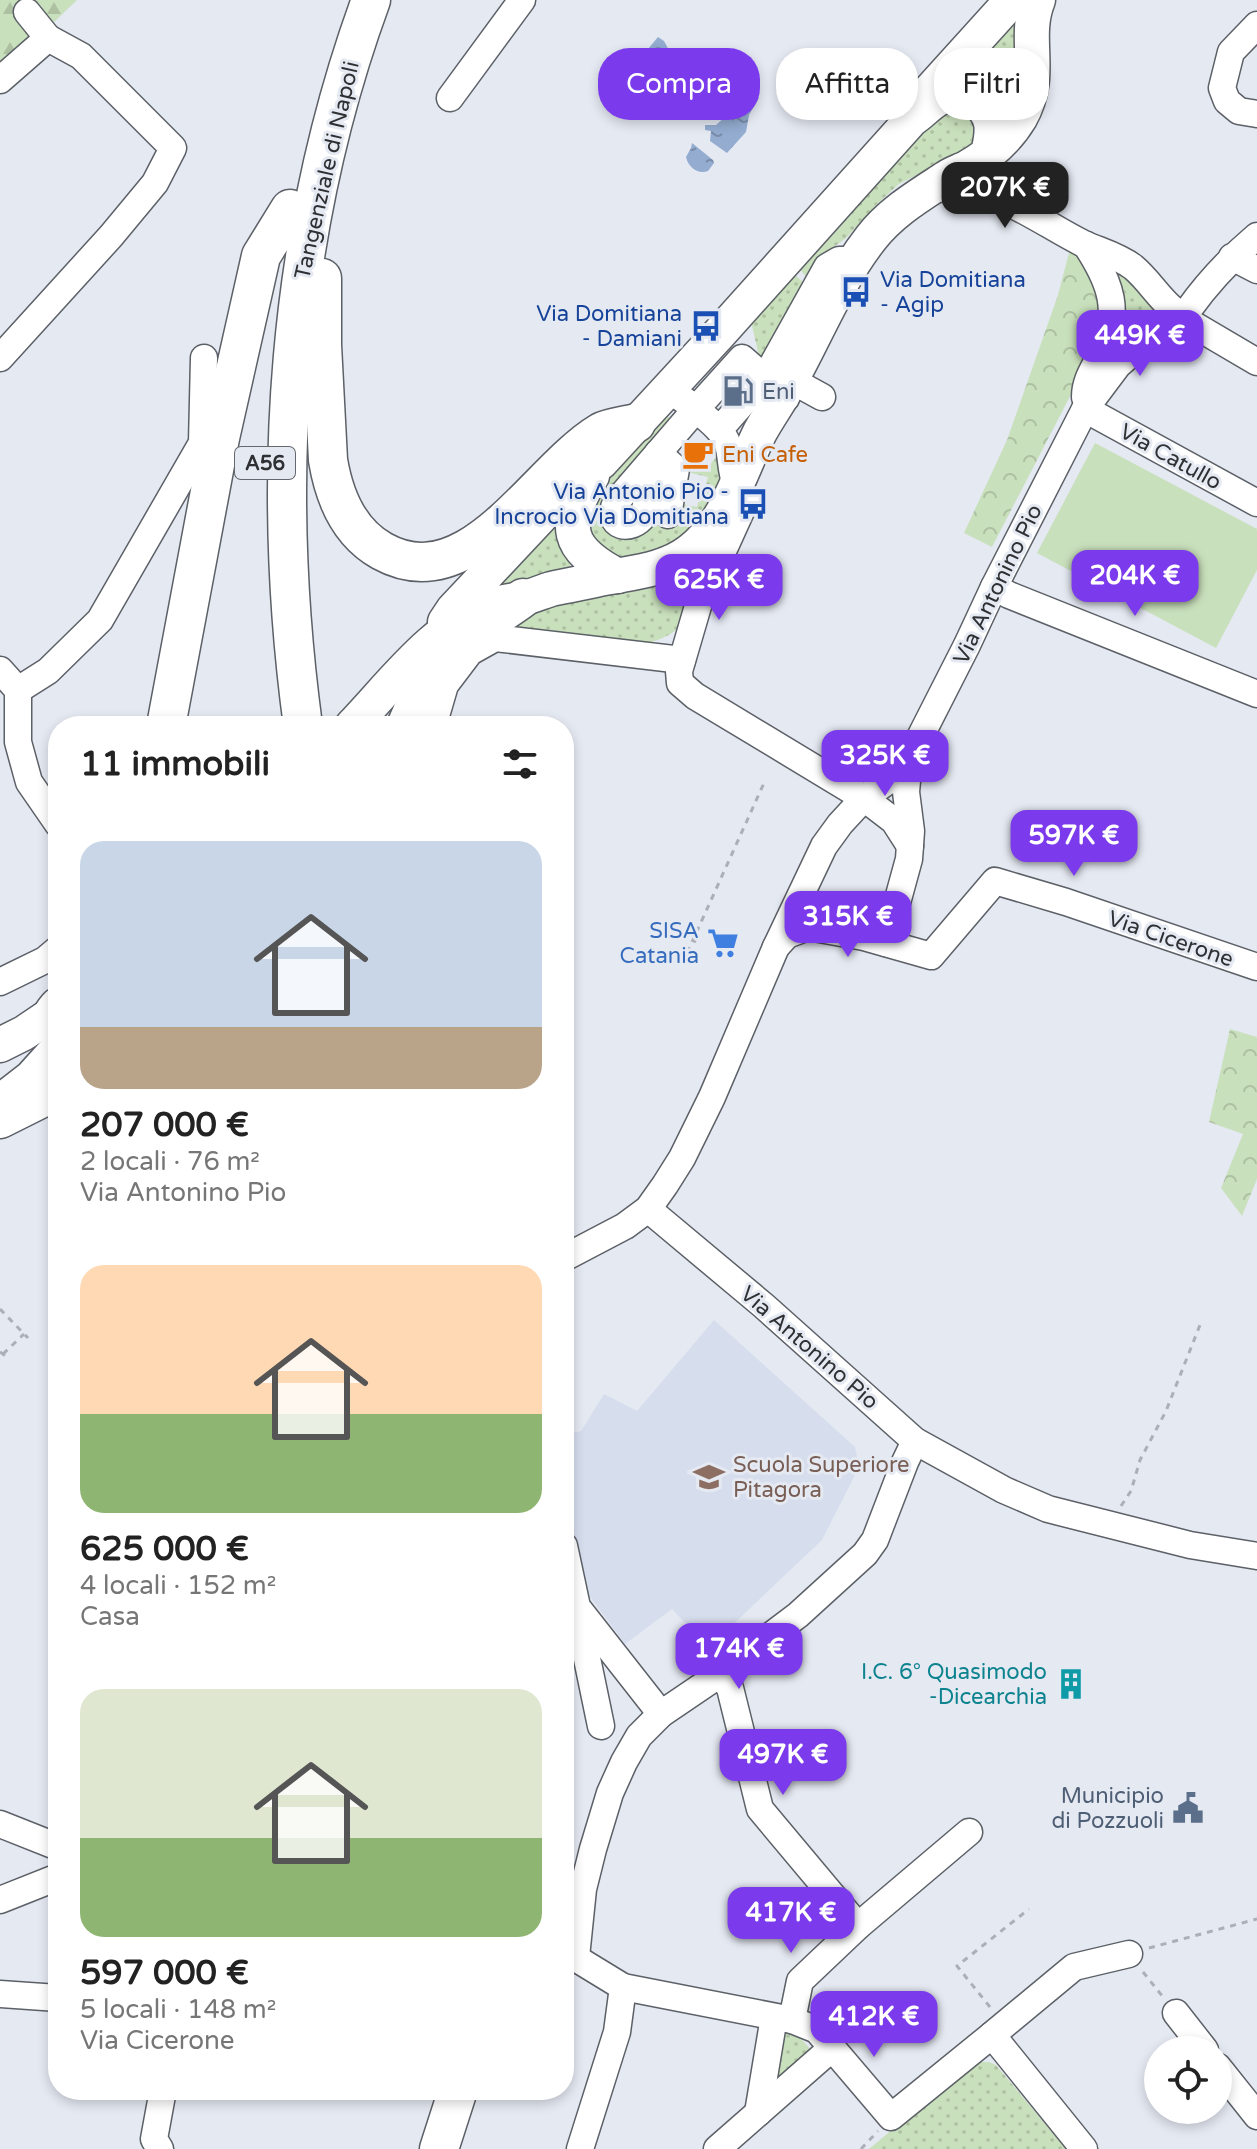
<!DOCTYPE html>
<html lang="it">
<meta charset="utf-8">
<style>
body{margin:0;font-family:"Varela Round",sans-serif;background:#f6f6f6;color:#222;height:100vh;display:flex;flex-direction:column;font-size:30px;white-space:nowrap}
*{box-sizing:border-box;margin:0}
p{font-size:26px;color:#767676}
.icon{flex:none;width:44px;height:44px;fill:none;stroke:currentColor;stroke-width:2;stroke-linecap:round;stroke-linejoin:round}
.map{position:relative;flex:1;overflow:hidden}
.side{position:absolute;left:48px;top:716px;width:526px;height:1384px;display:flex;flex-direction:column;background:#fff;border-radius:32px;box-shadow:0 4px 12px #0003}
.side>*{flex:none}
.guide{position:absolute;left:598px;top:48px;width:538px;height:72px;display:flex;gap:16px}
.tools{position:absolute;left:1144px;top:2036px;display:grid;gap:16px}
.tools a{display:grid;place-items:center;width:88px;height:88px;border-radius:50%;background:#fff;box-shadow:0 4px 12px #0003;font-size:40px}
.price{position:absolute;translate:-50% -68px;padding:0 18px;border-radius:16px;background:#7c3aed;color:#fff;font-size:26px;line-height:52px;filter:drop-shadow(0 2px 4px #0008)}
.price::after{content:'';position:absolute;left:50%;top:48px;width:24px;height:18px;margin-left:-12px;background:inherit;clip-path:polygon(0 0,100% 0,50% 100%)}
.price.active{background:#222;color:#fff}
ul{padding:0;list-style:none}
li{display:grid;align-content:center;gap:16px;height:424px;padding:0 32px}
li span{display:grid;place-items:center;height:248px;border-radius:24px;color:#555}
li>.icon{margin-inline-start:auto}
span .icon{width:144px;height:144px;fill:#fffc;stroke-width:1}
li b{font-size:34px}
h2{display:flex;justify-content:space-between;align-items:center;height:96px;padding:0 32px;font-size:34px}
.pill{padding:0 28px;border-radius:32px;background:#fff;box-shadow:0 4px 12px #0003;font-size:28px;line-height:72px}
.pill.active{background:#7c3aed;color:#fff}
.map>svg:first-child{display:block}
.built{fill:#d6dded}
.grass{fill:url(#grass-dots)}
.forest{fill:url(#forest-firs)}
.park{fill:url(#park-crowns)}
.garden{fill:#c9e0bc}
.water{fill:url(#water-ripples)}
.lines{fill:none;stroke-linecap:round;stroke-linejoin:round}
.minor-casing{stroke:#5c6067;stroke-width:29}
.major-casing{stroke:#5c6067;stroke-width:37}
.highway-casing{stroke:#5c6067;stroke-width:41}
.path{stroke:#acafb7;stroke-width:3;stroke-dasharray:6 6;stroke-linecap:butt}
.minor{stroke:#fff;stroke-width:26}
.major{stroke:#fff;stroke-width:34}
.highway{stroke:#fff;stroke-width:38}
.labels{text-anchor:middle;stroke-width:6;stroke-linejoin:round;paint-order:stroke}
.shield{fill:#e5e9f2;stroke:#65686c;stroke-width:2}
.shield-label{font-size:20px;font-weight:bold;fill:#2e3033}
.street-label{font-size:22px;fill:#2e3033;stroke:#e5e9f2}
.transit-label{font-size:22px;fill:#164399;stroke:#e5e9f2;text-anchor:end}
.service-label{font-size:22px;fill:#4e5e75;stroke:#e5e9f2;text-anchor:start}
.food-label{font-size:22px;fill:#c56008;stroke:#e5e9f2;text-anchor:start}
.shop-label{font-size:22px;fill:#366cbe;stroke:#e5e9f2;text-anchor:end}
.education-label{font-size:22px;fill:#785e54;stroke:#e5e9f2;text-anchor:start}
.culture-label{font-size:22px;fill:#0d838f;stroke:#e5e9f2;text-anchor:end}
</style>
<div class="map">
<svg width="1257" height="2149" viewBox="0 0 1257 2149">
<defs>
<pattern id="grass-dots" width="8" height="8" patternUnits="userSpaceOnUse" patternTransform="scale(2)"><rect width="8" height="8" fill="#c9e0bc"/><path d="M2 2h.1M6 6h.1" fill="none" stroke="#adc0a2" stroke-width="1.8" stroke-linecap="round"/></pattern>
<pattern id="forest-firs" width="22" height="20" patternUnits="userSpaceOnUse" patternTransform="scale(2)"><rect width="22" height="20" fill="#c9e0bc"/><path d="M5 1l3.5 6h-7zM16 11l3.5 6h-7z" fill="#adc0a2"/></pattern>
<pattern id="park-crowns" width="20" height="18" patternUnits="userSpaceOnUse" patternTransform="scale(2)"><rect width="20" height="18" fill="#c9e0bc"/><path d="M2 6a3 3 0 1 1 6 0M12 15a3 3 0 1 1 6 0" fill="none" stroke="#adc0a2"/></pattern>
<pattern id="water-ripples" width="26" height="14" patternUnits="userSpaceOnUse" patternTransform="scale(2)"><rect width="26" height="14" fill="#93acd0"/><path d="M2 4q2-2 4 0t4 0M15 11q2-2 4 0t4 0" fill="none" stroke="#788ca9"/></pattern>
</defs>
<rect width="100%" height="100%" fill="#e5e9f2"/>
<path class="built" d="M714 1320 855 1447 859 1467 822 1540 708 1648 672 1609 625 1644 582 1586 564 1487V1435L581 1431 604 1394 637 1411Z"/>
<g class="grass">
<path d="M1018 15C1019 29 1025 73 1021 83 1007 116 977 93 966 71Z"/>
<path d="M939 110 973 113 978 139 970 148 899 184 877 204 846 238 827 252 808 278 798 268Z"/>
<path d="M1112 266 1129 276 1157 311 1116 348Z"/>
<path d="M793 273 805 284 760 361 751 321Z"/>
<path d="M665 414 674 422 607 519 683 504 697 507 701 491H704L708 477 691 473 693 461 705 471 716 457 708 451 715 443 722 475 720 489 710 490 707 496 714 500 678 543 621 562 587 534 598 488Z"/>
<path d="M555 518 572 563 567 570 503 592 488 585Z"/>
<path d="M691 568C709 579 687 624 672 633 661 640 648 643 636 646L509 631 529 611Z"/>
<path d="M781 2030 799 2037 815 2054 768 2096Z"/>
<path d="M979 2062H989L996 2065 1066 2149H869L964 2070Z"/>
</g>
<path class="forest" d="M0 0H77L23 52 0 71Z"/>
<g class="park">
<path d="M1070 249 1093 272 1104 309 1095 348 992 547 964 533 1007 440 1058 295Z"/>
<path d="M1230 1029 1257 1037V1179L1242 1216 1221 1188 1243 1134 1209 1122Z"/>
</g>
<path class="garden" d="M1095 443 1257 529V570L1216 648 1037 553Z"/>
<g class="water">
<path d="M658 37 664 41 670 52 681 61 680 70 675 73C665 73 666 66 658 62 652 60 648 60 643 55Z"/>
<path d="M740 84 759 98 749 115 746 132 727 153 710 141 711 131 705 130V125H716L726 116 729 100Z"/>
<path d="M692 143 713 160 714 163 708 171C698 175 688 167 686 157L691 148Z"/>
</g>
<g class="lines">
<defs>
<g id="minor">
<path d="M1257 25 1231 52 1222 88 1227 101 1239 111 1257 114"/>
<path d="M0 80 48 38 27 12"/>
<path d="M450 98 522 0"/>
<path d="M933 188C947 190 963 188 976 192 1014 200 1048 226 1082 243 1099 251 1117 255 1133 267 1149 280 1159 299 1175 311"/>
<path d="M1232 257 1257 270"/>
<path d="M1189 309C1209 281 1231 258 1257 236"/>
<path d="M1194 325 1257 362"/>
<path d="M0 358 111 236 155 183 173 148 81 56 48 38"/>
<path d="M765 378 827 267 839 260H856"/>
<path d="M1085 397C1085 381 1093 370 1100 356 1122 312 1111 283 1086 245"/>
<path d="M786 398 791 380 822 397"/>
<path d="M1085 409 1257 503"/>
<path d="M719 430 765 378 742 358 696 409C707 419 723 430 728 445 732 457 730 470 736 484"/>
<path d="M658 453 676 469 668 515"/>
<path d="M643 471 651 478 644 515C632 533 604 528 616 502L696 409 669 389"/>
<path d="M747 498 698 606 679 671 680 683 695 696 864 798 894 821 910 846"/>
<path d="M994 587 1009 595 1257 694"/>
<path d="M0 670 18 690V742L29 782 58 824"/>
<path d="M18 690 48 671 100 620 202 443 204 358"/>
<path d="M433 726 445 685 470 652 495 638 682 660"/>
<path d="M886 943 909 859 911 831 906 792 909 759"/>
<path d="M776 947 787 935 808 927 864 937 931 956 995 881 1066 902 1257 967"/>
<path d="M0 982 45 960 58 949"/>
<path d="M648 1209 764 1306 915 1441 1004 1490 1048 1509 1190 1545 1257 1556"/>
<path d="M564 1258 625 1226 648 1209 665 1185 682 1158 712 1097 776 947 824 846 840 824 864 798 885 783 909 759 967 645 994 587 1085 409 1118 365 1143 343 1173 323"/>
<path d="M564 1546 577 1607 661 1714"/>
<path d="M578 1615 601 1726"/>
<path d="M720 1674 730 1688 760 1809 858 1926"/>
<path d="M0 1824 58 1847"/>
<path d="M0 1900 58 1877"/>
<path d="M564 1951 623 1987 792 2020 817 2030 891 2117 992 2035 1084 2149"/>
<path d="M576 1957 583 1889 593 1849 610 1793 624 1762 639 1736 661 1714 720 1674 798 1615 865 1554 875 1540 905 1462 915 1441"/>
<path d="M0 1994 58 1998"/>
<path d="M1176 2013 1205 2050"/>
<path d="M792 2020 800 1981 858 1926 969 1832"/>
<path d="M992 2035 1074 1967 1129 1954"/>
<path d="M1218 2067 1257 2116"/>
<path d="M758 2113 774 2017"/>
<path d="M160 2149 154 2139 163 2090"/>
<path d="M580 2149 617 2032 623 1987"/>
<path d="M717 2149 832 2048"/>
</g>
<g id="major">
<path d="M918 104 1012 0"/>
<path d="M592 476C562 526 565 548 618 576"/>
<path d="M445 622 453 610 575 480 601 462 719 334 912 119C922 113 931 101 942 97 962 89 986 101 991 123 993 133 990 144 988 154"/>
<path d="M352 726C394 682 434 626 493 605 502 601 513 601 522 599 532 596 542 592 551 589 569 585 587 582 605 578 635 572 665 570 690 551 727 523 740 472 760 432 770 414 782 398 791 380 817 333 838 280 871 238 891 212 920 195 946 178 953 173 961 171 968 167 989 155 1008 138 1020 118 1045 74 1022 40 1038 0"/>
<path d="M0 1045 24 1033 58 1010"/>
<path d="M0 1102 31 1078 58 1048"/>
</g>
<g id="highway">
<path d="M322 278V345L328 460C334 496 348 532 382 551 470 600 536 471 601 432 610 427 625 426 636 423"/>
<path d="M166 726 220 438 261 256 290 209"/>
<path d="M303 726C270 482 286 232 371 0"/>
<path d="M406 726C421 690 440 659 471 634 487 621 506 611 523 598"/>
<path d="M54 1012 58 1007"/>
<path d="M0 1119 58 1090"/>
<path d="M439 2149 458 2090"/>
</g>
</defs>
<use href="#minor" class="minor-casing"/>
<use href="#major" class="major-casing"/>
<use href="#highway" class="highway-casing"/>
<g class="path">
<path d="M696 942 693 940 764 783"/>
<path d="M683 964 693 940"/>
<path d="M0 1309 28 1338"/>
<path d="M0 1352 7 1357"/>
<path d="M3 1354 24 1334"/>
<path d="M1121 1506 1131 1491 1140 1460 1166 1411 1200 1325"/>
<path d="M730 1627 736 1636"/>
<path d="M1149 1948 1257 1919"/>
<path d="M1143 1972 1163 1997"/>
<path d="M990 2007 957 1966 1029 1909"/>
<path d="M861 2149 878 2131"/>
</g>
<use href="#minor" class="minor"/>
<use href="#major" class="major"/>
<use href="#highway" class="highway"/>
</g>
<defs>
<symbol id="bus-bare" viewBox="-9 -9 18 18"><path d="M-5-6H5V4H4V6H2V4H-2V6H-4V4H-5ZM-3.5-4V0h7V-4ZM-3.5 1.2v1.5H-2V1.2ZM2 1.2v1.5H3.5V1.2Z" fill="#1a4fb4" stroke="#e5e9f2" stroke-width="2.5" paint-order="stroke"/></symbol>
<symbol id="fuel-bare" viewBox="-9 -9 18 18"><path d="M-5.5-6h7V0h2V4h1.3V-2.5L3-4.5l.8-.8L6-3V5H2.5V1h-1V6h-7ZM-4.2-4.7v3.2H.2V-4.7Z" fill="#5c6f8a" stroke="#e5e9f2" stroke-width="2.5" paint-order="stroke"/></symbol>
<symbol id="cafe-bare" viewBox="-9 -9 18 18"><path d="M-5.5-4.5H6V0H3Q3 3.5 0 3.5H-2.5Q-5.5 3.5-5.5 0ZM3-3.2v2h1.7v-2ZM-6 4.5H4V6H-6Z" fill="#e8710a" stroke="#e5e9f2" stroke-width="2.5" paint-order="stroke"/></symbol>
<symbol id="supermarket-bare" viewBox="-9 -9 18 18"><path d="M-6-5.5h2.5l.6 2H6L4.5 2H-2.5L-4.4-4H-6ZM-1.5 3.2a1.3 1.3 0 1 0 .1 0ZM3 3.2a1.3 1.3 0 1 0 .1 0Z" fill="#3f7fe0" stroke="#e5e9f2" stroke-width="2.5" paint-order="stroke"/></symbol>
<symbol id="school-bare" viewBox="-9 -9 18 18"><path d="M0-5L7-2L0 1L-7-2ZM-4 1L0 2.5L4 1V4Q0 6-4 4Z" fill="#8d6e63" stroke="#e5e9f2" stroke-width="2.5" paint-order="stroke"/></symbol>
<symbol id="building-bare" viewBox="-9 -9 18 18"><path d="M-4-6H4V6H1V3H-1V6H-4ZM-2.5-4.3h1.7v1.8h-1.7ZM.8-4.3h1.7v1.8H.8ZM-2.5-1h1.7V.8h-1.7ZM.8-1h1.7V.8H.8Z" fill="#0f9aa8" stroke="#e5e9f2" stroke-width="2.5" paint-order="stroke"/></symbol>
<symbol id="civic-bare" viewBox="-9 -9 18 18"><path d="M-.6-6.5H3V-4.5H.6V-3L4-1V1h2V6H-6V1h2V-1L-.6-3ZM-1.2 2.5V6h2.4V2.5Z" fill="#5c6f8a" stroke="#e5e9f2" stroke-width="2.5" paint-order="stroke"/></symbol>
</defs>
<g fill-rule="evenodd">
<use href="#bus-bare" x="834" y="270" width="44" height="44"/>
<use href="#bus-bare" x="684" y="304" width="44" height="44"/>
<use href="#fuel-bare" x="716" y="369" width="44" height="44"/>
<use href="#cafe-bare" x="676" y="432" width="44" height="44"/>
<use href="#bus-bare" x="731" y="482" width="44" height="44"/>
<use href="#supermarket-bare" x="701" y="921" width="44" height="44"/>
<use href="#school-bare" x="687" y="1455" width="44" height="44"/>
<use href="#building-bare" x="1049" y="1662" width="44" height="44"/>
<use href="#civic-bare" x="1166" y="1786" width="44" height="44"/>
</g>
<g class="labels">
<rect class="shield" x="235" y="447" width="60" height="32" rx="6"/>
<g class="shield-label">
<text x="265" y="470">A56</text>
</g>
<g class="street-label">
<text transform="translate(326 170) rotate(-77)" y="8">Tangenziale di Napoli</text>
<text transform="translate(1171 456) rotate(29)" y="8">Via Catullo</text>
<text transform="translate(997 584) rotate(-64)" y="8">Via Antonino Pio</text>
<text transform="translate(1171 938) rotate(19)" y="8">Via Cicerone</text>
<text transform="translate(810 1347) rotate(41)" y="8">Via Antonino Pio</text>
</g>
<g class="transit-label">
<text x="880" y="287" text-anchor="start">Via Domitiana<tspan x="880" dy="25">- Agip</tspan></text>
<text x="682" y="321">Via Domitiana<tspan x="682" dy="25">- Damiani</tspan></text>
<text x="729" y="499">Via Antonio Pio -<tspan x="729" dy="25">Incrocio Via Domitiana</tspan></text>
</g>
<g class="service-label">
<text x="762" y="399">Eni</text>
<text x="1164" y="1803" text-anchor="end">Municipio<tspan x="1164" dy="25">di Pozzuoli</tspan></text>
</g>
<g class="food-label">
<text x="722" y="462">Eni Cafe</text>
</g>
<g class="shop-label">
<text x="699" y="938">SISA<tspan x="699" dy="25">Catania</tspan></text>
</g>
<g class="education-label">
<text x="733" y="1472">Scuola Superiore<tspan x="733" dy="25">Pitagora</tspan></text>
</g>
<g class="culture-label">
<text x="1047" y="1679">I.C. 6° Quasimodo<tspan x="1047" dy="25">-Dicearchia</tspan></text>
</g>
</g>
</svg>
<div class="tools">
<a><svg class="icon" aria-label="locate" viewBox="0 0 24 24"><circle cx="12" cy="12" r="6"/><path d="M12 2v4M12 18v4M2 12h4M18 12h4"/></svg></a>
</div>
<b class="price active" style="left:1005px;top:230px">207K €</b>
<b class="price" style="left:1140px;top:378px">449K €</b>
<b class="price" style="left:1135px;top:618px">204K €</b>
<b class="price" style="left:719px;top:622px">625K €</b>
<b class="price" style="left:885px;top:798px">325K €</b>
<b class="price" style="left:1074px;top:878px">597K €</b>
<b class="price" style="left:848px;top:959px">315K €</b>
<b class="price" style="left:739px;top:1691px">174K €</b>
<b class="price" style="left:783px;top:1797px">497K €</b>
<b class="price" style="left:791px;top:1955px">417K €</b>
<b class="price" style="left:874px;top:2059px">412K €</b>
<div class="guide">
<a class="pill active">Compra</a>
<a class="pill">Affitta</a>
<a class="pill">Filtri</a>
</div>
<section class="side">
<h2>11 immobili<svg class="icon" aria-label="filters" viewBox="0 0 24 24"><path d="M4 7h16M4 17h16"/><circle cx="9" cy="7" r="2"/><circle cx="15" cy="17" r="2"/></svg></h2>
<ul>
<li><span style="background:linear-gradient(#c9d6e8 75%,#b9a48a 0)"><svg class="icon" aria-label="home" viewBox="0 0 24 24"><path d="M3 11l9-7 9 7M6 9v11h12V9"/></svg></span><div><b>207 000 €</b><p>2 locali · 76 m²</p><p>Via Antonino Pio</p></div></li>
<li><span style="background:linear-gradient(#ffd9b3 60%,#8fb573 0)"><svg class="icon" aria-label="home" viewBox="0 0 24 24"><path d="M3 11l9-7 9 7M6 9v11h12V9"/></svg></span><div><b>625 000 €</b><p>4 locali · 152 m²</p><p>Casa</p></div></li>
<li><span style="background:linear-gradient(#dfe7d0 60%,#8fb573 0)"><svg class="icon" aria-label="home" viewBox="0 0 24 24"><path d="M3 11l9-7 9 7M6 9v11h12V9"/></svg></span><div><b>597 000 €</b><p>5 locali · 148 m²</p><p>Via Cicerone</p></div></li>
</ul>
</section>
</div>
